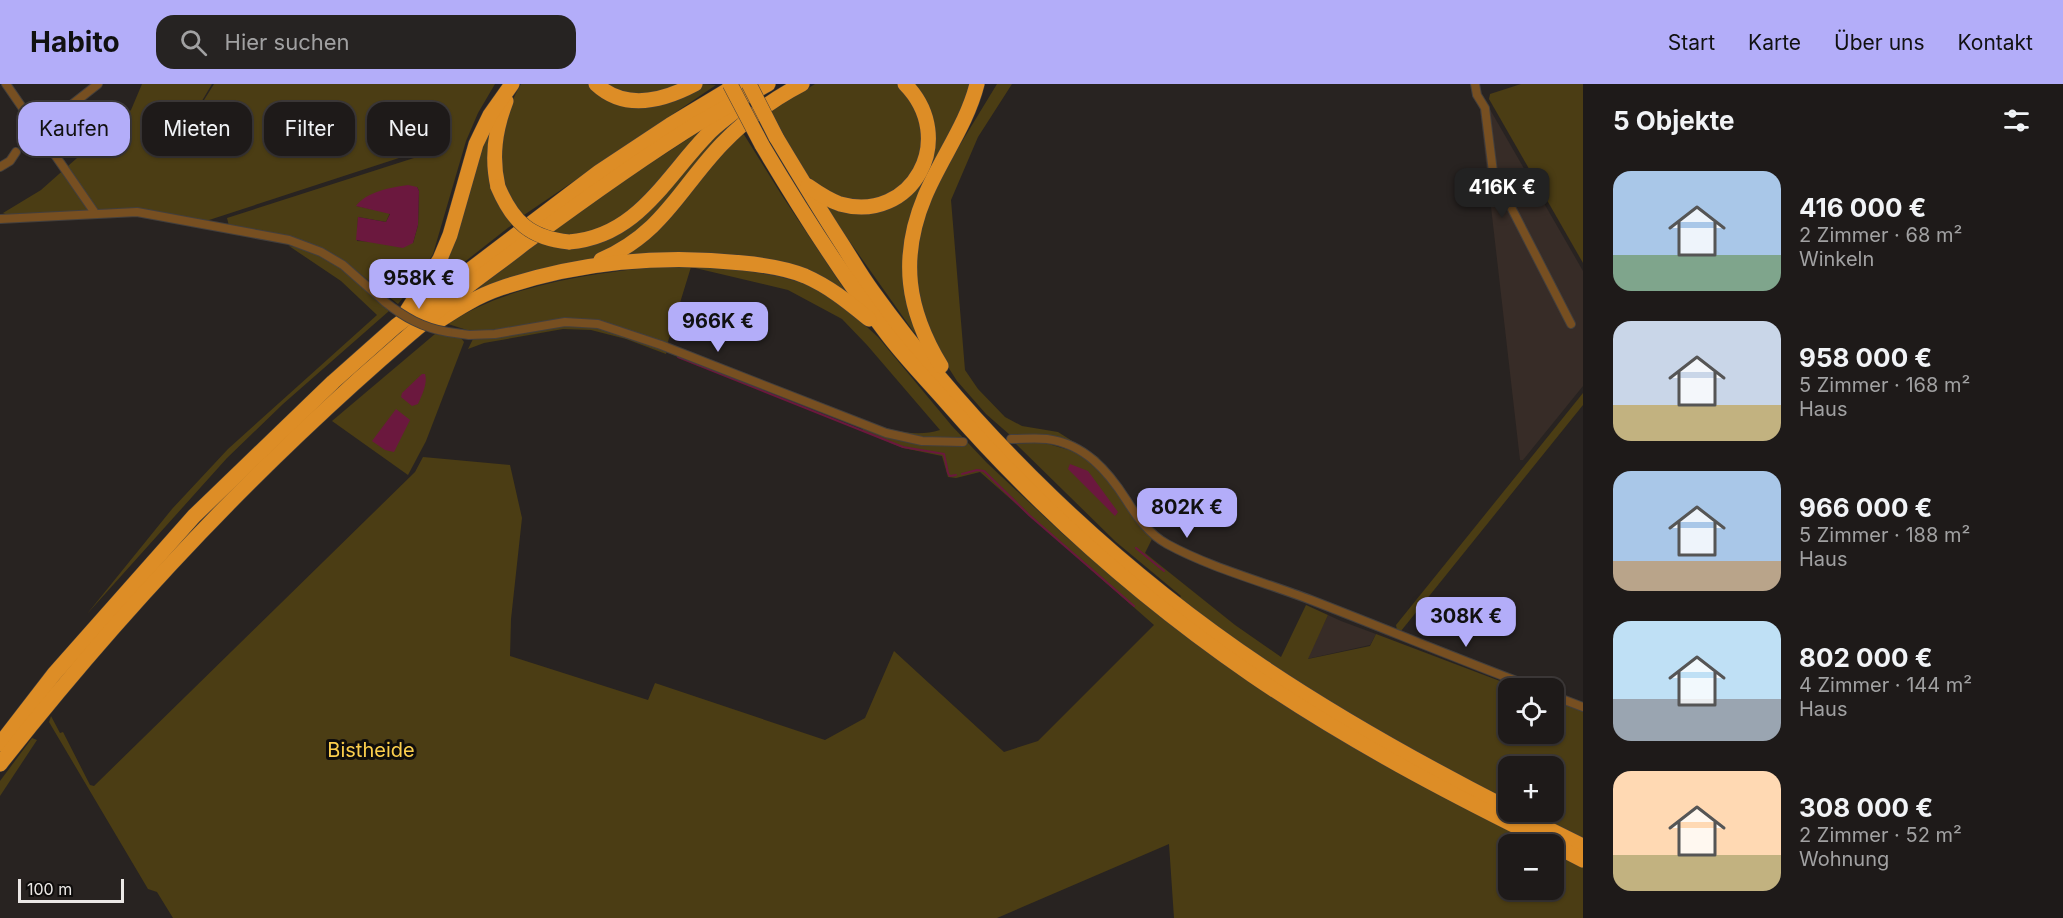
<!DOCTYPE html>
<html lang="de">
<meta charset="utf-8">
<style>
body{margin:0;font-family:Inter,sans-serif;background:#262322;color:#f1f3f6;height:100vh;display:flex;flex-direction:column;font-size:22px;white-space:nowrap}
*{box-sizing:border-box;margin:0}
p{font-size:20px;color:#a1a1a2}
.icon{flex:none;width:33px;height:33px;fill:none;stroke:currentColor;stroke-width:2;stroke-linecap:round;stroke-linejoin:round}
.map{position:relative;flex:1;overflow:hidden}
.drawer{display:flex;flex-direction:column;background:#1e1a19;width:480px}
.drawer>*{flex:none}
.guide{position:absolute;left:18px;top:18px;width:570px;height:54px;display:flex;gap:12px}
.tools{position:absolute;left:1498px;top:594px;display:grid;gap:12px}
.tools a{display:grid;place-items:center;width:66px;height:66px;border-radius:12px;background:#1e1a19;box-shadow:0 2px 4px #0004,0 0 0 2px #3c3838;font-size:30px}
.scale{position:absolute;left:18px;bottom:15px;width:106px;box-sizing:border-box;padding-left:6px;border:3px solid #ebe8e6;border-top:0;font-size:16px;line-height:21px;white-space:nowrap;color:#ebe8e6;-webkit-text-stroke:4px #0f0d0c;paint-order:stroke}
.price{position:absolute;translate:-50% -51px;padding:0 14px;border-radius:12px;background:#b3adf9;color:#111;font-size:20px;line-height:39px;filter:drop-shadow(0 2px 3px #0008)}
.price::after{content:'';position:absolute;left:50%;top:36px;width:18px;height:14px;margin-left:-9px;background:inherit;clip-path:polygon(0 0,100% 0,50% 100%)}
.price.on{background:#222;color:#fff}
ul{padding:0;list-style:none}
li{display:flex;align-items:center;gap:18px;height:150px;padding:0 30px}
li span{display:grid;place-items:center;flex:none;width:168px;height:120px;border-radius:18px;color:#555}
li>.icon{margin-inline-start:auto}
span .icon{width:72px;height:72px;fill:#fffc;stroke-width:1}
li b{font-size:26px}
h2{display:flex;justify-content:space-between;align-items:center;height:72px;padding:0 30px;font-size:26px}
.tag{padding:0 21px;border-radius:18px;background:#1e1a19;box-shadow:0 2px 4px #0004,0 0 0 2px #3c3838;font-size:21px;line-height:54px}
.tag.on{background:#b3adf9;color:#111}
header{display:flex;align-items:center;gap:36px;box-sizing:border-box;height:84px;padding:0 30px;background:#b3adf9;color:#111}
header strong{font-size:28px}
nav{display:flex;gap:33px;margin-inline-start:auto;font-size:21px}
.search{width:420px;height:54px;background:#262322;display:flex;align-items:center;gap:15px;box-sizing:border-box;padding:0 21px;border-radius:18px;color:#a1a1a2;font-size:22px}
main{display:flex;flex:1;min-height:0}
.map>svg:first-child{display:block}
.built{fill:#372c27}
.green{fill:#4b3d14;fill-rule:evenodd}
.water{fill:#6b183e}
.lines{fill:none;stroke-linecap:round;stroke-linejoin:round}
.stream{stroke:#6b183e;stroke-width:2}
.street-casing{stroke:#433f3d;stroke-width:10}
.highway-casing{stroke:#433f3d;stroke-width:16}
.street{stroke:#774f21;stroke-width:8}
.highway{stroke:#dd8d26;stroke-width:15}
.street-bridge-casing{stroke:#433f3d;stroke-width:10;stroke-linecap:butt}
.highway-bridge-casing{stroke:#433f3d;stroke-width:16;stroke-linecap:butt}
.street-bridge{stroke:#774f21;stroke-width:8}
.highway-bridge{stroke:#dd8d26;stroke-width:15}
.labels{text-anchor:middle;stroke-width:6;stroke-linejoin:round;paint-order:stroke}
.park-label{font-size:20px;fill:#fccf4d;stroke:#0f0d0c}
</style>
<header>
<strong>Habito</strong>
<div class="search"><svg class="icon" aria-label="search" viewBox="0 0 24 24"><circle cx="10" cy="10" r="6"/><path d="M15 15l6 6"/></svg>Hier suchen</div>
<nav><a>Start</a><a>Karte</a><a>Über uns</a><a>Kontakt</a></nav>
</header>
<main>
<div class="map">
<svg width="1583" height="834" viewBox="0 0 1583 834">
<rect width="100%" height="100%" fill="#282321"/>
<g class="built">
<path d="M1479 18 1488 22 1583 187V302L1523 376H1520Z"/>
<path d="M1328 531 1341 537 1376 550 1370 561 1307 575Z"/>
</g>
<g class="green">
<path d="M142 0H212L171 69 214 0H495L478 29 466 57 433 170 417 196 398 220 344 177 229 142 227 134 442 65V60L206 137 137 126 7 131 3 129 41 106 131 26ZM417 103 419 107 418 141 413 159 357 157 358 133 386 138 390 129 357 122Z"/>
<path d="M521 0H594L606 11 688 9 703 0 716 1 524 131C488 94 497 40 521 0Z"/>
<path d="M605 0H689L639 14Z"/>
<path d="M815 0H898L902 3 919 28 924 62 910 95 881 114 861 117 838 114 822 104 808 92 796 74 771 27Z"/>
<path d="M909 0H974L906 164 922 256 913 247 816 110 833 120 893 116 931 68Z"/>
<path d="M997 0H1012L978 53 951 116 965 286 978 305 1005 333 1022 342 1058 348 1101 375 1055 353 1010 351 986 330 957 297 936 264 921 229 914 186 916 156 933 105Z"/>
<path d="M1521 0H1583V179L1489 15 1490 10Z"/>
<path d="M497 27 492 55 513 140 430 205Z"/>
<path d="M735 33 739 41 654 138 591 176 478 208 476 206 539 158 587 162Z"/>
<path d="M705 44 624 137 569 153 553 147 629 93Z"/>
<path d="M743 49 781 110 850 214 796 186 617 175Z"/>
<path d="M289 162C330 167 362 199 389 227L283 320 227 374 87 530 172 425 228 365 377 231 341 197Z"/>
<path d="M668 182 722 183 777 192 807 200 846 224 878 253 952 342 987 379 1064 451 1161 533 1181 512 1116 458 1016 360 1042 358 1079 369 1095 380 1153 453 1145 469 1235 541 1281 573 1306 521 1328 531 1308 575 1370 562 1376 550 1513 602 1514 599 1528 604H1509V650H1554V614L1583 626V834H1174L1169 760 997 834H173L157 808 148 805 49 638 51 632 60 649 63 648 90 701 94 702 415 388 423 373 510 381 522 434 511 535 510 572 648 616 655 599 825 656 865 634 894 567 1004 668 1038 657 1154 541 980 388 956 394 948 393 942 372 903 364 862 347 866 337C890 346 915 354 940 346L867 261 842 235 788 206 691 183 667 261 605 239 490 247 467 246 448 240C507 200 598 188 668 182ZM1509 682H1554V728H1509ZM1509 760H1554V806H1509Z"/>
<path d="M573 241 593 243 667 265 666 270 626 255 591 246 563 245 484 259 468 265 473 255Z"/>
<path d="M435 250 461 254 464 258 426 357 408 391 332 337Z"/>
<path d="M1583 309V321L1401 547 1397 546 1396 541Z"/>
<path d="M32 654 37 656 0 712V697Z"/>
</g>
<g class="water">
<path d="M408 101 417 103 419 107 418 141 413 159 403 164 356 156 358 133 386 138 390 130 356 122C366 108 392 103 408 101Z"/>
<path d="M422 290H425C428 299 422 311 418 320L412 322 401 313 402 309Z"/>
<path d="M396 325 410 336 394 368 385 366 372 357Z"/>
<path d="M1070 380 1088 387 1118 428 1115 432 1068 385Z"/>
</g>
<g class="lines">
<g class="stream">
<path d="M678 273 903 363 944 370 948 389 950 392 956 391"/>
<path d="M962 390 977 386 984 387 1029 431 1134 522"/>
<path d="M1136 464 1164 487"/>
</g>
<defs>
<g id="street">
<path d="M6 0 95 129"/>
<path d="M1475 0 1477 11 1485 24 1493 88 1571 240"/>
<path d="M60 33 70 22 98 0"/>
<path d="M0 83 10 77 16 68"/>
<path d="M0 135 137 128 289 156 321 168 343 181 385 218"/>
<path d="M448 248 469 251 495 250 565 238 598 240 661 261 886 349 922 357 963 358"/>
<path d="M1011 355C1023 355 1035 354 1047 355 1085 360 1108 387 1127 417 1137 433 1149 450 1167 460 1211 484 1264 498 1311 516 1386 545 1460 576 1535 604"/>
<path d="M1554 612 1583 623"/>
</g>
<g id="highway">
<path d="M596 0C625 27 663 17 695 0"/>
<path d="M776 53C797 88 818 123 840 157 851 174 861 192 873 208 977 352 1115 484 1263 583 1342 636 1425 682 1509 725"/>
<path d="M762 61C800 125 839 187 884 246 903 272 926 295 947 319 1037 422 1140 514 1252 591 1347 656 1450 710 1552 760"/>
<path d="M808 102C818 109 828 116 840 120 912 140 959 55 905 0"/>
<path d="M498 103C491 73 495 46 506 17"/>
<path d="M569 158C636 153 664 96 706 52 714 43 724 36 734 28"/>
<path d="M601 176C663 149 679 105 722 60 745 36 773 15 802 0"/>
<path d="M405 230 440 175 450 151 476 60 490 31 512 0"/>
<path d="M437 238C457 225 477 212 501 204 578 178 662 170 743 179 764 181 785 184 805 192 830 203 848 218 869 235"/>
<path d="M941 282C907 226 899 174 925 112 941 74 967 40 977 0"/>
<path d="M0 660 54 590 194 432 333 298 396 242 599 88 670 41 738 0"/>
<path d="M0 680C137 506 291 346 463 206 483 190 505 175 525 159 582 117 640 75 700 38 722 25 745 13 768 0"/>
<path d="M1514 728 1583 762"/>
<path d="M1554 761 1583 776"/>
</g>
</defs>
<use href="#street" class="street-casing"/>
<use href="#highway" class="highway-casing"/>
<use href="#street" class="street"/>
<use href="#highway" class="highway"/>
<defs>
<path id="street-bridge" d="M385 218C404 233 423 244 448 248"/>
<g id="highway-bridge">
<path d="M730 0 762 61"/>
<path d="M749 0 776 53"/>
<path d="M498 103C513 138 530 154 569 158"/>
</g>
</defs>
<use href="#street-bridge" class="street-bridge-casing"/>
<use href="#highway-bridge" class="highway-bridge-casing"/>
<use href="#street-bridge" class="street-bridge"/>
<use href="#highway-bridge" class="highway-bridge"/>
</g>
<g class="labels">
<g class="park-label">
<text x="371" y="673">Bistheide</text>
</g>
</g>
</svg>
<div class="tools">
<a><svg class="icon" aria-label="locate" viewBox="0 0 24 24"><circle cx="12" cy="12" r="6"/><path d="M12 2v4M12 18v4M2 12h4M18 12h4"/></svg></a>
<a>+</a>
<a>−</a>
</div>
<div class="scale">100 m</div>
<b class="price on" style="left:1502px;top:135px">416K €</b>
<b class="price" style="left:419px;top:226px">958K €</b>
<b class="price" style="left:718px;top:269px">966K €</b>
<b class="price" style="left:1187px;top:455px">802K €</b>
<b class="price" style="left:1466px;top:564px">308K €</b>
<div class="guide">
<a class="tag on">Kaufen</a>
<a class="tag">Mieten</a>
<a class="tag">Filter</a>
<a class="tag">Neu</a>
</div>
</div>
<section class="drawer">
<h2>5 Objekte<svg class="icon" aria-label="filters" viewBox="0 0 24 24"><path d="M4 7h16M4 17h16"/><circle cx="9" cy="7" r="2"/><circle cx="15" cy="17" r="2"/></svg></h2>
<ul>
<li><span style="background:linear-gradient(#a9c7e8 70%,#7fa58c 0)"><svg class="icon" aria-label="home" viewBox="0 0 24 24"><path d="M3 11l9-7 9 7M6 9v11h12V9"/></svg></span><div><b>416 000 €</b><p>2 Zimmer · 68 m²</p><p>Winkeln</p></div></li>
<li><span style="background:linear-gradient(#c9d6e8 70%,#c2b280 0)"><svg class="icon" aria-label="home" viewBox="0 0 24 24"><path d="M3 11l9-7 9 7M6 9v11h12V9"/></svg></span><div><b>958 000 €</b><p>5 Zimmer · 168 m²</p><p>Haus</p></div></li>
<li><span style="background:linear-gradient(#a9c7e8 75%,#b9a48a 0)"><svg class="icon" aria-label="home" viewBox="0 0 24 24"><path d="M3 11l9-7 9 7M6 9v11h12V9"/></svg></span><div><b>966 000 €</b><p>5 Zimmer · 188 m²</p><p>Haus</p></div></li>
<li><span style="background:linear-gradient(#bfe0f5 65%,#9aa5b1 0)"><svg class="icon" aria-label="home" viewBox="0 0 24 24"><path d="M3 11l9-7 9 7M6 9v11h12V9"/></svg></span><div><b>802 000 €</b><p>4 Zimmer · 144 m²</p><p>Haus</p></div></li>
<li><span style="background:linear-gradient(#ffd9b3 70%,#c2b280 0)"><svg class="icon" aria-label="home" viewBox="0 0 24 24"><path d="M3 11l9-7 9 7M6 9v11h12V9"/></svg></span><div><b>308 000 €</b><p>2 Zimmer · 52 m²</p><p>Wohnung</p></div></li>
</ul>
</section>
</main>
